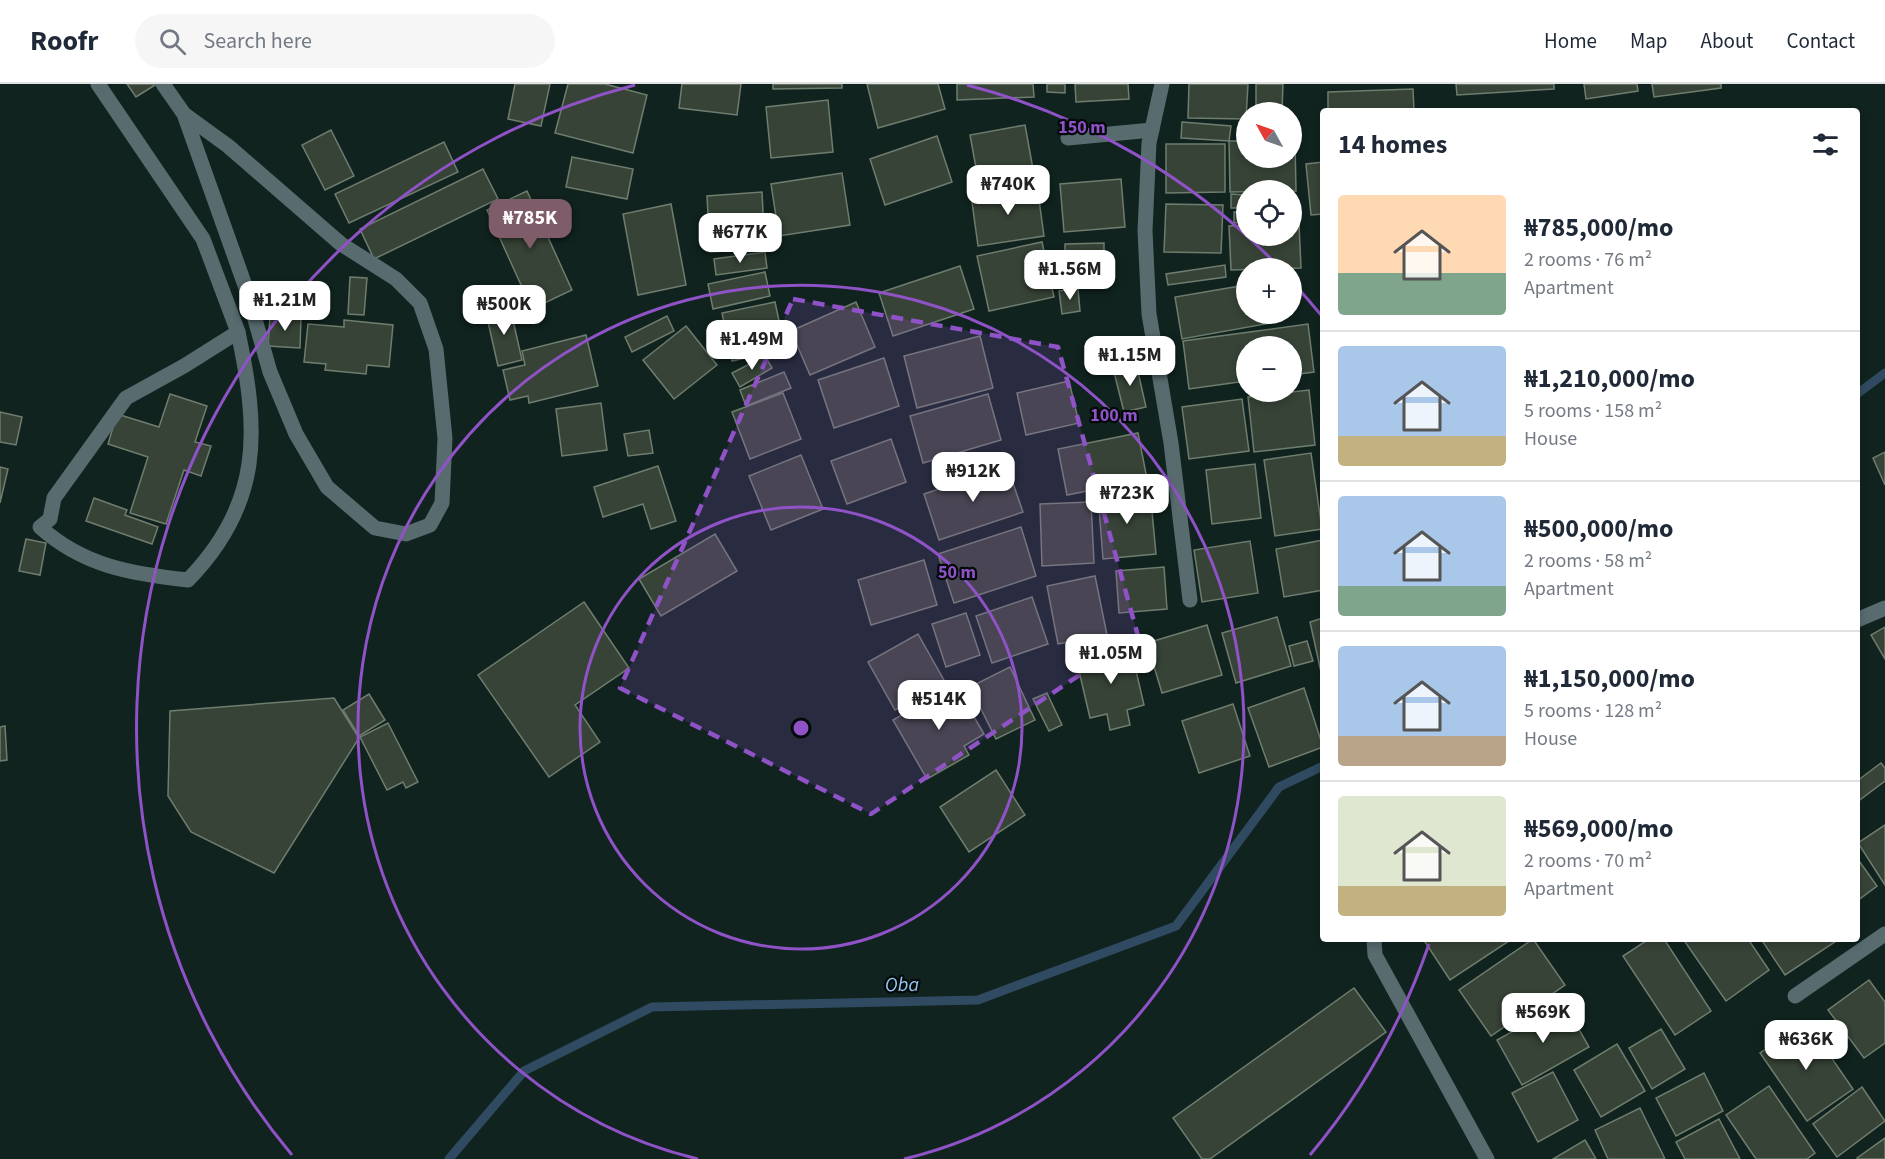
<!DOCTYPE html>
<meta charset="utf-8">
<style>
body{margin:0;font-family:"Source Sans 3",sans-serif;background:#f6f6f7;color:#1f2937;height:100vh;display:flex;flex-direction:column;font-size:22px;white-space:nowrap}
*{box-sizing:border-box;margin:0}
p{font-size:20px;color:#747a83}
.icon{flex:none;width:33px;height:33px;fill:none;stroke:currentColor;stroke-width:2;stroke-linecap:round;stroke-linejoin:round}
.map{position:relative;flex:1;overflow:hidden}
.side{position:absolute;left:1320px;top:24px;width:540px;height:834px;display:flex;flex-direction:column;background:#fff;border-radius:6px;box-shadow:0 3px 9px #0003}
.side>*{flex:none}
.needle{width:39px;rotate:310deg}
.buttons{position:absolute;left:1236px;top:18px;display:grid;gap:12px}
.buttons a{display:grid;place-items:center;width:66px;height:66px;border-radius:50%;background:#fff;box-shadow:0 3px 9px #0003;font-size:30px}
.price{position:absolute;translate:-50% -51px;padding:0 14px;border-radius:12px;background:#fff;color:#222;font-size:20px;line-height:39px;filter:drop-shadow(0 2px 3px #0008)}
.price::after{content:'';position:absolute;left:50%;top:36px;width:18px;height:14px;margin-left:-9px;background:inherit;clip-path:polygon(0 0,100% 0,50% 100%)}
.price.active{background:#7f5c69;color:#fff}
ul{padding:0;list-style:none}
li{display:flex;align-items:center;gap:18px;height:150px;padding:0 18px}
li+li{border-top:2px solid #e0e1e3}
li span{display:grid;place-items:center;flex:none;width:168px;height:120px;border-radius:6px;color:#555}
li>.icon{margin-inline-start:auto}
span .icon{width:72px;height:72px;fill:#fffc;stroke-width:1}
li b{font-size:26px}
h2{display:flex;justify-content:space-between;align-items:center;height:72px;padding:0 18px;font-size:26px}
header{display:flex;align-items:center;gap:36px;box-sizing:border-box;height:84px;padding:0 30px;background:#fff;border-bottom:2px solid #e0e1e3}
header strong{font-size:28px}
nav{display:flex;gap:33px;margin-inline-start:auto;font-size:21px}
.search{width:420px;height:54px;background:#f6f6f7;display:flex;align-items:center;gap:15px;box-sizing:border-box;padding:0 21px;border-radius:33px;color:#747a83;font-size:22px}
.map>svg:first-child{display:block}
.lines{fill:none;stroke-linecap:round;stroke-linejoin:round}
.stream{stroke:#2f4a61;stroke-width:9}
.building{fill:#374337;stroke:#6f7d6f;stroke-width:1.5}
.lane{stroke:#586b6f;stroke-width:15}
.street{stroke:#586b6f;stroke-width:15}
.marked{fill:#8f52c7;fill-opacity:0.2;stroke:#8f52c7;stroke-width:4.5;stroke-dasharray:12 8;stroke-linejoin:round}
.ring{fill:none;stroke:#8f52c7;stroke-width:3}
.labels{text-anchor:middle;stroke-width:4.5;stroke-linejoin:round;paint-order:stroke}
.water-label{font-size:20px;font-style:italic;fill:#93c6f1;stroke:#040a09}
.centre{fill:#8f52c7;stroke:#040a09;stroke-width:3}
.ring-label{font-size:18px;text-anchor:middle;font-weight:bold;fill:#8f52c7;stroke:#040a09;stroke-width:4.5;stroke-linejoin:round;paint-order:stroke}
</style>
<header>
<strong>Roofr</strong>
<div class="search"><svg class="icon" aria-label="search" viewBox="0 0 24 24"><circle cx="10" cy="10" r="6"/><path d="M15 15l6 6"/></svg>Search here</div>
<nav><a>Home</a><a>Map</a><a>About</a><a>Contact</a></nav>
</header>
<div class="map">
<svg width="1885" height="1075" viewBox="0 0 1885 1075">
<rect width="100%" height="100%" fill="#10231f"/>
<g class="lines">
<g class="stream">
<path d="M1857 310 1885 289"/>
<path d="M449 1075 524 987 652 923 978 916 1176 842 1279 703 1323 682"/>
</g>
</g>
<g class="building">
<path d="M127 0H154L155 1 136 13Z"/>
<path d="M515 0H550L541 42 508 35Z"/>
<path d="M568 0H605L647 11 633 69 555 49Z"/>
<path d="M682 0H741L737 31 679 24Z"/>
<path d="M773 0H842V4L773 5Z"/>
<path d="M867 0H938L945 25 878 44Z"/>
<path d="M957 0H1033L1034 13 957 16Z"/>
<path d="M1047 0H1065V9L1047 8Z"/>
<path d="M1075 0H1128L1129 15 1076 18Z"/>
<path d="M1189 0H1248L1246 35 1188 34Z"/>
<path d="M1256 0H1283L1282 28H1256Z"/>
<path d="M1456 0H1554V5L1457 11Z"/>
<path d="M1584 0H1637L1638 7 1586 15Z"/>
<path d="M1652 0H1721V4L1654 13Z"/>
<path d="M1413 5 1414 27H1328V8Z"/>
<path d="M828 16 833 68 771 74 766 23Z"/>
<path d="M1182 38 1231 42 1229 57 1181 54Z"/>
<path d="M1025 41 1033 85 978 95 970 51Z"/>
<path d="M331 46 354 92 325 106 302 61Z"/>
<path d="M937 52 952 98 885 121 870 75Z"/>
<path d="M1295 56 1296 107 1230 108 1229 57H1246V74H1292V57Z"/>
<path d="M444 58 458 88 349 139 335 110Z"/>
<path d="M1166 60H1225V108L1166 109Z"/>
<path d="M572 73 633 85 627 115 566 103Z"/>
<path d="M1323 78V130L1311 131 1306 80Z"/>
<path d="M483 85 498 115 374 175 360 145Z"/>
<path d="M842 89 850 141 779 152 771 100Z"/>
<path d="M1121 95 1125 143 1064 148 1060 100Z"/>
<path d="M1037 101 1044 152 978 162 971 111Z"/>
<path d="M527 107 572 206 532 225 487 126Z"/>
<path d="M762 108 765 165 710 168 707 112Z"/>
<path d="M1231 110 1246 111V124H1231Z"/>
<path d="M671 120 686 201 638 211 623 130Z"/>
<path d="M1166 120 1223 121 1221 169 1164 168Z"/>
<path d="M1234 128H1246V138L1234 139Z"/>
<path d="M1292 140H1299L1301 184 1231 186 1229 142 1246 141V152H1292Z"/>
<path d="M1042 158 1054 213 989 227 977 172Z"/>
<path d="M1104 159V186L1065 187V160Z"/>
<path d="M765 168 767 184 716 191 714 175Z"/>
<path d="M1225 181 1226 193 1168 201 1166 190Z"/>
<path d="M960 182 974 225 893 252 879 209Z"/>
<path d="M765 188 770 212 713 225 708 200Z"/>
<path d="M350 193 367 194 364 231 348 230Z"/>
<path d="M1246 201V230H1270L1271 239 1182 255 1175 213Z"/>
<path d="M1078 205 1080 227 1062 230 1059 207Z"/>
<path d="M775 218 785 265 732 277 722 229Z"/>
<path d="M856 218 875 263 810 291 791 247Z"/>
<path d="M510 223 522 276 498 282 486 229Z"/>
<path d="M667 232 674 247 632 268 625 253Z"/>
<path d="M270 233 301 234 300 264 268 262Z"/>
<path d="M344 236 393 241 389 283 367 281 366 290 325 286 326 280 304 278 308 240 344 243Z"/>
<path d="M1308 240 1314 288 1292 291V262H1246V297L1189 305 1183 257Z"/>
<path d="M686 242 717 281 674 315 643 276Z"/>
<path d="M586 251 598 302 529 319 528 312 510 316 503 286 525 281 522 267Z"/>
<path d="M980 252 993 304 917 324 904 272Z"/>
<path d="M765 272 772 284 740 303 732 289Z"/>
<path d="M884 274 899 322 834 344 818 296Z"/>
<path d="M1136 279 1146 323 1124 328 1113 284Z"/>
<path d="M784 288 791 304 746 322 740 306Z"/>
<path d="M1069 297 1079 339 1026 351 1017 309Z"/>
<path d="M1309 306 1315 361 1254 368 1248 313Z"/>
<path d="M783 309 801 355 750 375 732 328Z"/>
<path d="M170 310 207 322 195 358 211 362 201 392 184 386 166 440 130 429 148 373 108 360 117 330 159 343Z"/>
<path d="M988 310 1001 356 923 379 910 332Z"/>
<path d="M1242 315 1249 367 1189 375 1182 323Z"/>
<path d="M601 319 607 366 562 372 556 325Z"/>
<path d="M0 328 22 333 16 361 0 358Z"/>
<path d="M649 346 653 369 628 372 624 350Z"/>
<path d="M1138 349 1147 395 1067 411 1058 365Z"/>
<path d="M891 355 906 398 847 420 831 377Z"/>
<path d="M1885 368V401L1873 374Z"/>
<path d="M1311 369 1322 445 1275 452 1264 376Z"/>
<path d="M801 371 823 425 771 446 749 392Z"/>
<path d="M1255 380 1261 434 1212 440 1206 386Z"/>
<path d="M658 382 676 437 651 445 643 420 603 433 594 403Z"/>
<path d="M1007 382 1023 428 939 456 924 410Z"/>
<path d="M0 383 8 385 0 419Z"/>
<path d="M1150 406 1156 470 1103 475 1098 411Z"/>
<path d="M94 414 127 426 125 431 158 443 152 460 86 437Z"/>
<path d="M1091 418 1094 479 1042 482 1040 420Z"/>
<path d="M1021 443 1036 492 954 519 938 470Z"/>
<path d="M715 450 737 487 661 532 639 495Z"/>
<path d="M26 455 46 459 40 491 19 487Z"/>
<path d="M1323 456V506L1284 513 1276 465Z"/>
<path d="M1250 457 1258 509 1202 518 1194 466Z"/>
<path d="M924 476 937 521 871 541 858 496Z"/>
<path d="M1164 483 1167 525 1119 529 1116 487Z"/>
<path d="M1095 492 1107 551 1058 560 1047 502Z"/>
<path d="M1032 513 1048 560 992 579 976 532Z"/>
<path d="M584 518 629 584 575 621 600 658 549 693 478 591Z"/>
<path d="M966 529 980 571 946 583 932 540Z"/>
<path d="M1277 533 1291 582 1236 599 1222 549Z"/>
<path d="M1323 534V597L1310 538Z"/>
<path d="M1207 541 1222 591 1162 609 1147 559Z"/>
<path d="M1885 543V575L1871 551Z"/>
<path d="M918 550 945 598 895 626 868 578Z"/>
<path d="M1307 557 1313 577 1294 582 1289 562Z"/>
<path d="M1130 561 1144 621 1127 626 1130 641 1110 646 1107 630 1090 634 1076 574Z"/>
<path d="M1010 583 1035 636 996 655 970 603Z"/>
<path d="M955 600 984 650 964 662 969 671 927 695 893 636Z"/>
<path d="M1304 604 1323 663 1269 683 1248 624Z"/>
<path d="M1047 609 1062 641 1049 647 1033 615Z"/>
<path d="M369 610 385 636 359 652 343 626Z"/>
<path d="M334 614 359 654 274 789 191 748 168 712 170 627Z"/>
<path d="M1233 620 1250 672 1199 689 1182 637Z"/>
<path d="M388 639 418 698 406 704 403 698 387 706 360 653Z"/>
<path d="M5 642 7 676 0 677V643Z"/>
<path d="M1881 679 1885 684V697L1857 718V697Z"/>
<path d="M996 686 1025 731 969 768 940 723Z"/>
<path d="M1885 741V801L1858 759Z"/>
<path d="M1857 774 1877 802 1857 817Z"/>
<path d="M1423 855H1512L1450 896Z"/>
<path d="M1533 855 1565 901 1491 952 1459 906Z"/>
<path d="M1649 855H1664L1711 927 1675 951 1623 872Z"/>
<path d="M1683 855H1748L1769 886 1726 917Z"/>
<path d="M1761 855H1837L1838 856 1785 891Z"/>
<path d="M1869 896 1885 918V959L1864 974 1828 926Z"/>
<path d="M1354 904 1386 948 1210 1075H1202L1173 1034Z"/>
<path d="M1564 919 1589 963 1522 1001 1497 956Z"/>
<path d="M1806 937 1853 1005 1807 1037 1760 969Z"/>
<path d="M1661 945 1685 985 1652 1005 1629 964Z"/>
<path d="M1617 960 1645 1007 1601 1033 1574 986Z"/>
<path d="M1553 988 1578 1036 1538 1058 1512 1009Z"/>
<path d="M1704 989 1723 1027 1676 1052 1656 1014Z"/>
<path d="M1769 1002 1815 1069 1807 1075H1756L1726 1031Z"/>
<path d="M1862 1003 1885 1037 1837 1073 1813 1040Z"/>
<path d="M1640 1024 1665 1075H1608L1595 1046Z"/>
<path d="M1719 1035 1740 1075H1685L1676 1058Z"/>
<path d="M1885 1054V1075H1858L1857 1074Z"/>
<path d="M1585 1056 1596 1075H1553Z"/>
</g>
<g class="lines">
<g class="lane">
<path d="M98 0 203 155 238 248"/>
<path d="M163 0 184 30 247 207 270 288 296 350 327 403 375 444 406 450 430 441 442 419 445 354 436 265 420 219 396 195 341 160 228 62 184 30"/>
<path d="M238 248C259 346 263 419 188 496 132 490 83 482 40 443L50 435 54 414 126 314 184 282Z"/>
</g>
<g class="street">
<path d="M1162 0 1149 59 1145 147 1149 230 1171 359 1190 516"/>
<path d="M1068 54 1152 46"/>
<path d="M1857 536 1885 524"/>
<path d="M1374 855 1375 871 1487 1075"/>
<path d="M1795 912 1885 850"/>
</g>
</g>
<path class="marked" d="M793 215 1058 263 1138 552 871 730 620 604Z"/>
<g class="ring">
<circle cx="801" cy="644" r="221"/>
<path d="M698 1075A443 443 0 1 1 904 1075"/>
<path d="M1429 860A664 664 0 0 1 1310 1071M292 1071A664 664 0 0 1 635 1M967 1A664 664 0 0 1 1279 183M1294 200A664 664 0 0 1 1321 231"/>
</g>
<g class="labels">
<g class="water-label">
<text transform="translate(902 900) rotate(-1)" y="7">Oba</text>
</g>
</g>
<circle cx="801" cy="644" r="9" class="centre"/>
<g class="ring-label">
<text x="1082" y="49">150 m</text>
<text x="1114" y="337">100 m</text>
<text x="957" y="494">50 m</text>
</g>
</svg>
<div class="buttons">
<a><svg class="needle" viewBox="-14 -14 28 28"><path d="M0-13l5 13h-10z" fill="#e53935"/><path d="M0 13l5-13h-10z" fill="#747a83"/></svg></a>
<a><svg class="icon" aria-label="locate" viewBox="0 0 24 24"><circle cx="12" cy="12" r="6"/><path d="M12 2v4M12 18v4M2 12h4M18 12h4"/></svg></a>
<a>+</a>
<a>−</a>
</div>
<b class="price" style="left:1008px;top:132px">₦740K</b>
<b class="price active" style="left:530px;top:166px">₦785K</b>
<b class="price" style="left:740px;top:180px">₦677K</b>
<b class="price" style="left:1070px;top:217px">₦1.56M</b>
<b class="price" style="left:285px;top:248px">₦1.21M</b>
<b class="price" style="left:504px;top:252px">₦500K</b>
<b class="price" style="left:752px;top:287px">₦1.49M</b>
<b class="price" style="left:1130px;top:303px">₦1.15M</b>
<b class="price" style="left:973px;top:419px">₦912K</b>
<b class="price" style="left:1127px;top:441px">₦723K</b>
<b class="price" style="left:1111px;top:601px">₦1.05M</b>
<b class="price" style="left:939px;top:647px">₦514K</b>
<b class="price" style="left:1543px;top:960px">₦569K</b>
<b class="price" style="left:1806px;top:987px">₦636K</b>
<section class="side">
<h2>14 homes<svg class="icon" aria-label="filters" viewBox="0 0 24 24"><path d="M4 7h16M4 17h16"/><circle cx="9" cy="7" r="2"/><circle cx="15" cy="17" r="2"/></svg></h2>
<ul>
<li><span style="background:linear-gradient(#ffd9b3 65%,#7fa58c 0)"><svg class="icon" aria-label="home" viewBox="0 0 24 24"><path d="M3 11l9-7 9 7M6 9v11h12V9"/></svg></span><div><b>₦785,000/mo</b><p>2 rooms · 76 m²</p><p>Apartment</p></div></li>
<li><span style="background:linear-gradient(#a9c7e8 75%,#c2b280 0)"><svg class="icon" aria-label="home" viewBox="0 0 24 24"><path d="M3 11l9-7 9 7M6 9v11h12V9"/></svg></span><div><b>₦1,210,000/mo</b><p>5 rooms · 158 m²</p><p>House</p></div></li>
<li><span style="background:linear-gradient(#a9c7e8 75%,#7fa58c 0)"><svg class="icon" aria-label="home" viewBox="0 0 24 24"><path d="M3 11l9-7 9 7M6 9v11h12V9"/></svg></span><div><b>₦500,000/mo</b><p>2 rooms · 58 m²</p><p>Apartment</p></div></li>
<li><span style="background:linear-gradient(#a9c7e8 75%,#b9a48a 0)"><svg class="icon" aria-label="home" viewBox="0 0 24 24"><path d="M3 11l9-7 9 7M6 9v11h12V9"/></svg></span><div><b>₦1,150,000/mo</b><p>5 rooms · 128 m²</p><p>House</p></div></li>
<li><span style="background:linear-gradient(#dfe7d0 75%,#c2b280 0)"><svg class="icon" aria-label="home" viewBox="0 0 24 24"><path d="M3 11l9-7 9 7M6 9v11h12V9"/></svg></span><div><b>₦569,000/mo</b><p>2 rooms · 70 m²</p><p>Apartment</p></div></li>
</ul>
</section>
</div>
